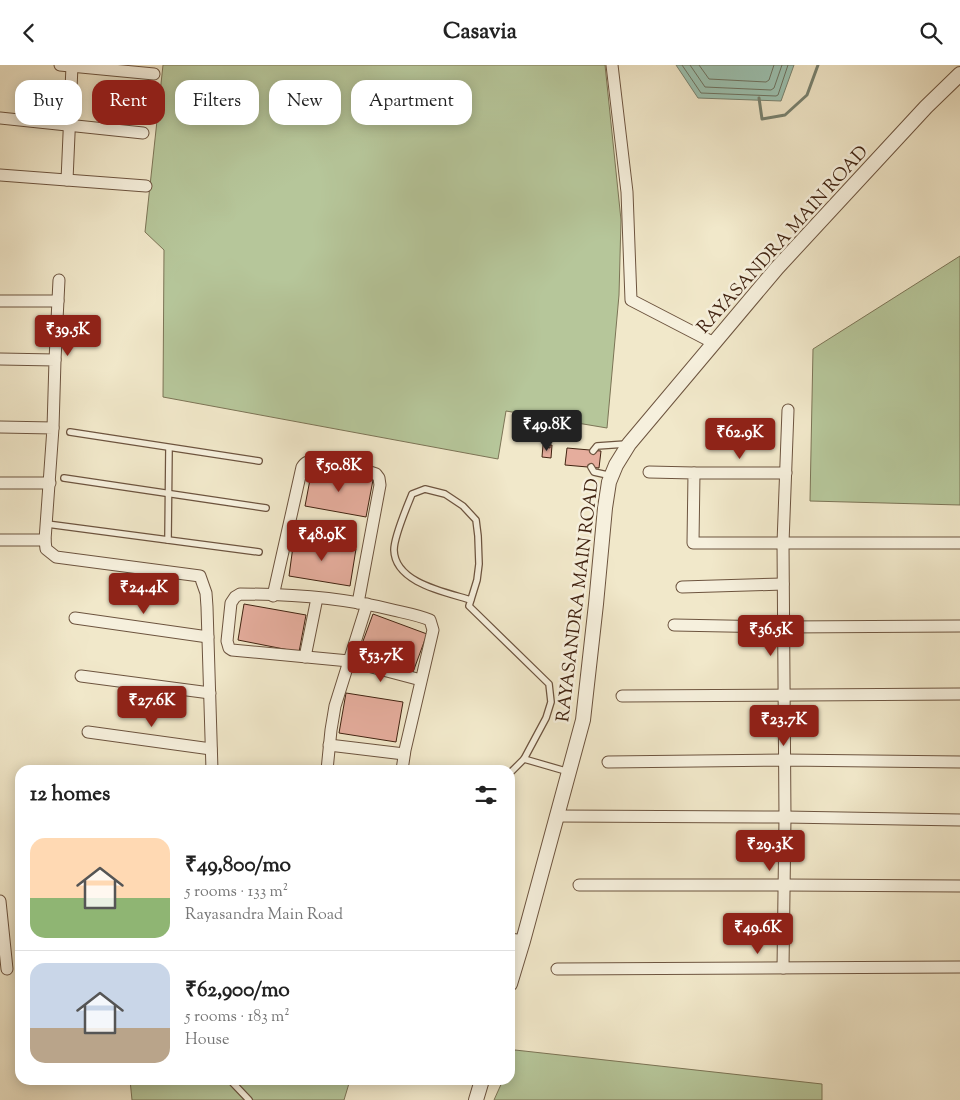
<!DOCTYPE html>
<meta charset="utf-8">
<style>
body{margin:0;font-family:"Sorts Mill Goudy",serif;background:#f6f6f6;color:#222;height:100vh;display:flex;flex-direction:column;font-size:19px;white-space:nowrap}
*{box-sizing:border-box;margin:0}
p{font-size:16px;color:#767676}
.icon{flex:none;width:28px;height:28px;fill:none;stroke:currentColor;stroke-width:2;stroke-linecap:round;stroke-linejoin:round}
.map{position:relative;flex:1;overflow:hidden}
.side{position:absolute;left:15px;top:700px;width:500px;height:320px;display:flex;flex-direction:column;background:#fff;border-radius:15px;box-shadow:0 2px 12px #0003}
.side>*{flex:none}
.top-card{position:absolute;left:15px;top:15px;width:500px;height:45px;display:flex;gap:10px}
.price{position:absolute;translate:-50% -42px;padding:0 11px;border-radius:5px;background:#8f2418;color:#fff;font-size:16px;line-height:32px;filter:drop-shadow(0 1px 2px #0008)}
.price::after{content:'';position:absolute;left:50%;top:30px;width:15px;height:11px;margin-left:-8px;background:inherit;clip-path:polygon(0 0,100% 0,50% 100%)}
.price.on{background:#222;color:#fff}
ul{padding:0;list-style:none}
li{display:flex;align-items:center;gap:15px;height:125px;padding:0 15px}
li+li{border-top:1px solid #e0e0e0}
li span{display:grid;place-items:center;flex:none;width:140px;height:100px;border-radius:15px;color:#555}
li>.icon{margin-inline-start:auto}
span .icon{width:60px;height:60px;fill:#fffc;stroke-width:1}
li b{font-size:21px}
h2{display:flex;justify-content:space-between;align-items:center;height:60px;padding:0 15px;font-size:21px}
.pill{padding:0 18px;border-radius:15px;background:#fff;box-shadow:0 2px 12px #0003;font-size:18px;line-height:45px}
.pill.on{background:#8f2418;color:#fff}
header{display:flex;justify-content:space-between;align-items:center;height:65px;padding:0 15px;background:#fff;font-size:22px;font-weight:700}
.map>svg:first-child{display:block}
.green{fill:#b6c69a;stroke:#7c7456}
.water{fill:#9cc1b0;stroke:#788270}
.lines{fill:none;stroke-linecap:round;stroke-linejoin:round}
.shore{stroke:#6e7260;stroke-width:1}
.stream{stroke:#788270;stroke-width:3}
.building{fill:#e5ad9d;stroke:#412311}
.service-casing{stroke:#6d543f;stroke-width:8}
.minor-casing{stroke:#6d543f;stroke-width:13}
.tertiary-casing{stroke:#6d543f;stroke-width:16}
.service{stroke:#f6f0dd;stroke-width:5.5}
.minor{stroke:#f6f0dd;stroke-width:11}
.tertiary{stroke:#f6f0dd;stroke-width:14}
.labels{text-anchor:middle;stroke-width:5;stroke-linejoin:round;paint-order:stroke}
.street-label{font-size:18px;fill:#412311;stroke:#f6f0dd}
</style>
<header><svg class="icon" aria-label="back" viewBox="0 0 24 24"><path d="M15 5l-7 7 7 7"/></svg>Casavia<svg class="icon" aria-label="search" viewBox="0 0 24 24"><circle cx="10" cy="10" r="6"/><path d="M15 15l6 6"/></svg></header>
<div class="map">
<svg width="960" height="1035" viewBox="0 0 960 1035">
<rect width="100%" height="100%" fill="#f1e8ca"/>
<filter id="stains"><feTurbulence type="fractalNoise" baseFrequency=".004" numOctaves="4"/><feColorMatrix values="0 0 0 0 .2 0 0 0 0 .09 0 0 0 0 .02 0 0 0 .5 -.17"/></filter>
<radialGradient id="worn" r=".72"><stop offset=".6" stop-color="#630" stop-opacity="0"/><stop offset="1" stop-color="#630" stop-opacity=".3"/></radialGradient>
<g class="green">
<path d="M163 0H605L621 155 619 230 607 363 506 346 498 394 163 332 164 185 145 167Z"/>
<path d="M960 191V440L810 436 813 284Z"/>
<path d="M515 985 822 1019V1035H494L503 1015H510V997Z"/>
<path d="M130 1015H350L344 1035H132Z"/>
</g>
<path class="water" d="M676 0H794L781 36 698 33Z"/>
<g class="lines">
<g class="shore">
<path d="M682 0 701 28 776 31 778 30 788 0"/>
<path d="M690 0 705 22 771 25 774 23 782 0"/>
<path d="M699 0 709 14 766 17 769 15 774 0"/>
</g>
<path class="stream" d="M759 33 762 54 785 50 807 30 818 0"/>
</g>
<g class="building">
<path d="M543 380 546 381V382L550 383V380H552L551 393 542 392Z"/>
<path d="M567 383 601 386 599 403 565 400Z"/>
<path d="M312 404 373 415 366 452 305 441Z"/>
<path d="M294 474 356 484 350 521 289 511Z"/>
<path d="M244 539 306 550 299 587 238 575Z"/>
<path d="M373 549 427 569 413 607 359 587Z"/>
<path d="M346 628 403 637 396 677 339 668Z"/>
</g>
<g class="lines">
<defs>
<g id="service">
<path d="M70 367 259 396"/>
<path d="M593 386 597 381 626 379"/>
<path d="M591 402 594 407 612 411"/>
<path d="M64 413 266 443"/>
<path d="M47 459 259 487"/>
<path d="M168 475 169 383"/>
<path d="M471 535C445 527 395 518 394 485 394 471 407 442 412 429L425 424 445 429 463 441 476 455 478 471 479 499 477 515 469 541 549 619 551 637 546 653 524 694 569 707"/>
<path d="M510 708 524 694"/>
<path d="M230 1015 249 1035"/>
</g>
<g id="minor">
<path d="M60 0 154 9"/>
<path d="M612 0 627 127 631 235 714 278"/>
<path d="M0 53 143 68"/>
<path d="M0 110 146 121"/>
<path d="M67 115 72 1"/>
<path d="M0 236H58"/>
<path d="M0 294 55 295 53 363"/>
<path d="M55 295 59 215"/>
<path d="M0 362 53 363 45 475 46 484 56 492 200 511 206 528 207 542 212 705"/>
<path d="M649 407 694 408 693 478H783L788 345"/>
<path d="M694 408H786"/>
<path d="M0 418H50"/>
<path d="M0 475H45"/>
<path d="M682 522 783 519"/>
<path d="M273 531 302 402C305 397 309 396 316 395L370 407 376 409 379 413 380 420 358 538"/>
<path d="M75 553 208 572"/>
<path d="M674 560 784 562 960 561"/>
<path d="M305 592 317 533"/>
<path d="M81 611 210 628"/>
<path d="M622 631 960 629"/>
<path d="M88 667 211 684"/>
<path d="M329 680 404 689"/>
<path d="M608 697 785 695 960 697"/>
<path d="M327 705 331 665 335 641 367 539"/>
<path d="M402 705 405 685 433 565 430 555C418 550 406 548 393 545 344 533 291 529 240 529L235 532 231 538 227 576 229 583 232 585 349 596 421 615"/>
<path d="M556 751 785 752 960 755"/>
<path d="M579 820H784L960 821"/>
<path d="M0 836 7 904"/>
<path d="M510 874 523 876"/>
<path d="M783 903 785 752 783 478H960"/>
<path d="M557 904 960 902"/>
</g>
<g id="tertiary">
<path d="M510 919 523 876 583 655 596 539 605 443 609 417 616 400 629 379 777 203 926 42 960 9"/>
<path d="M476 1035 482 1015"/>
</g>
</defs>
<use href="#service" class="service-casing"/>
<use href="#minor" class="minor-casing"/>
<use href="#tertiary" class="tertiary-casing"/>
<use href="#service" class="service"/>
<use href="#minor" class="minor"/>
<use href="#tertiary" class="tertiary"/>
</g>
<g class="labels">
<g class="street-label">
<text transform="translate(782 174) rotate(-48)" y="6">RAYASANDRA MAIN ROAD</text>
<text transform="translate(577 535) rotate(-83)" y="6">RAYASANDRA MAIN ROAD</text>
</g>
</g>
<rect width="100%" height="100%" filter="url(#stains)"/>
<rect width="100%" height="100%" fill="url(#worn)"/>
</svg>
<b class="price" style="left:68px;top:292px">₹39.5K</b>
<b class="price on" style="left:547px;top:387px">₹49.8K</b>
<b class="price" style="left:740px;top:395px">₹62.9K</b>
<b class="price" style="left:339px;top:428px">₹50.8K</b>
<b class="price" style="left:322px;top:497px">₹48.9K</b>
<b class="price" style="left:144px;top:550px">₹24.4K</b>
<b class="price" style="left:771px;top:592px">₹36.5K</b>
<b class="price" style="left:381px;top:618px">₹53.7K</b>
<b class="price" style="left:152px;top:663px">₹27.6K</b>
<b class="price" style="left:784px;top:682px">₹23.7K</b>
<b class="price" style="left:770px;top:807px">₹29.3K</b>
<b class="price" style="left:758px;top:890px">₹49.6K</b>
<div class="top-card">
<a class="pill">Buy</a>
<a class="pill on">Rent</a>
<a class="pill">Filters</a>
<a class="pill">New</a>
<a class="pill">Apartment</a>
</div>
<section class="side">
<h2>12 homes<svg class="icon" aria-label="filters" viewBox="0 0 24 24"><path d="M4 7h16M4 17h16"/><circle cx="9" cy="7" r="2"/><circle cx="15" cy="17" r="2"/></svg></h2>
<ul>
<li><span style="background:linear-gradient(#ffd9b3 60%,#8fb573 0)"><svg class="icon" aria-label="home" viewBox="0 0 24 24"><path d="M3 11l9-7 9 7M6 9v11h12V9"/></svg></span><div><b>₹49,800/mo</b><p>5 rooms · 133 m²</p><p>Rayasandra Main Road</p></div></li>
<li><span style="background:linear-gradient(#c9d6e8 65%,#b9a48a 0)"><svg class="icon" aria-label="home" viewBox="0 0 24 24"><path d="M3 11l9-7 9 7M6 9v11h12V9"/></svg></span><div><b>₹62,900/mo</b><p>5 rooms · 183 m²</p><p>House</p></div></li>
</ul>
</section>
</div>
